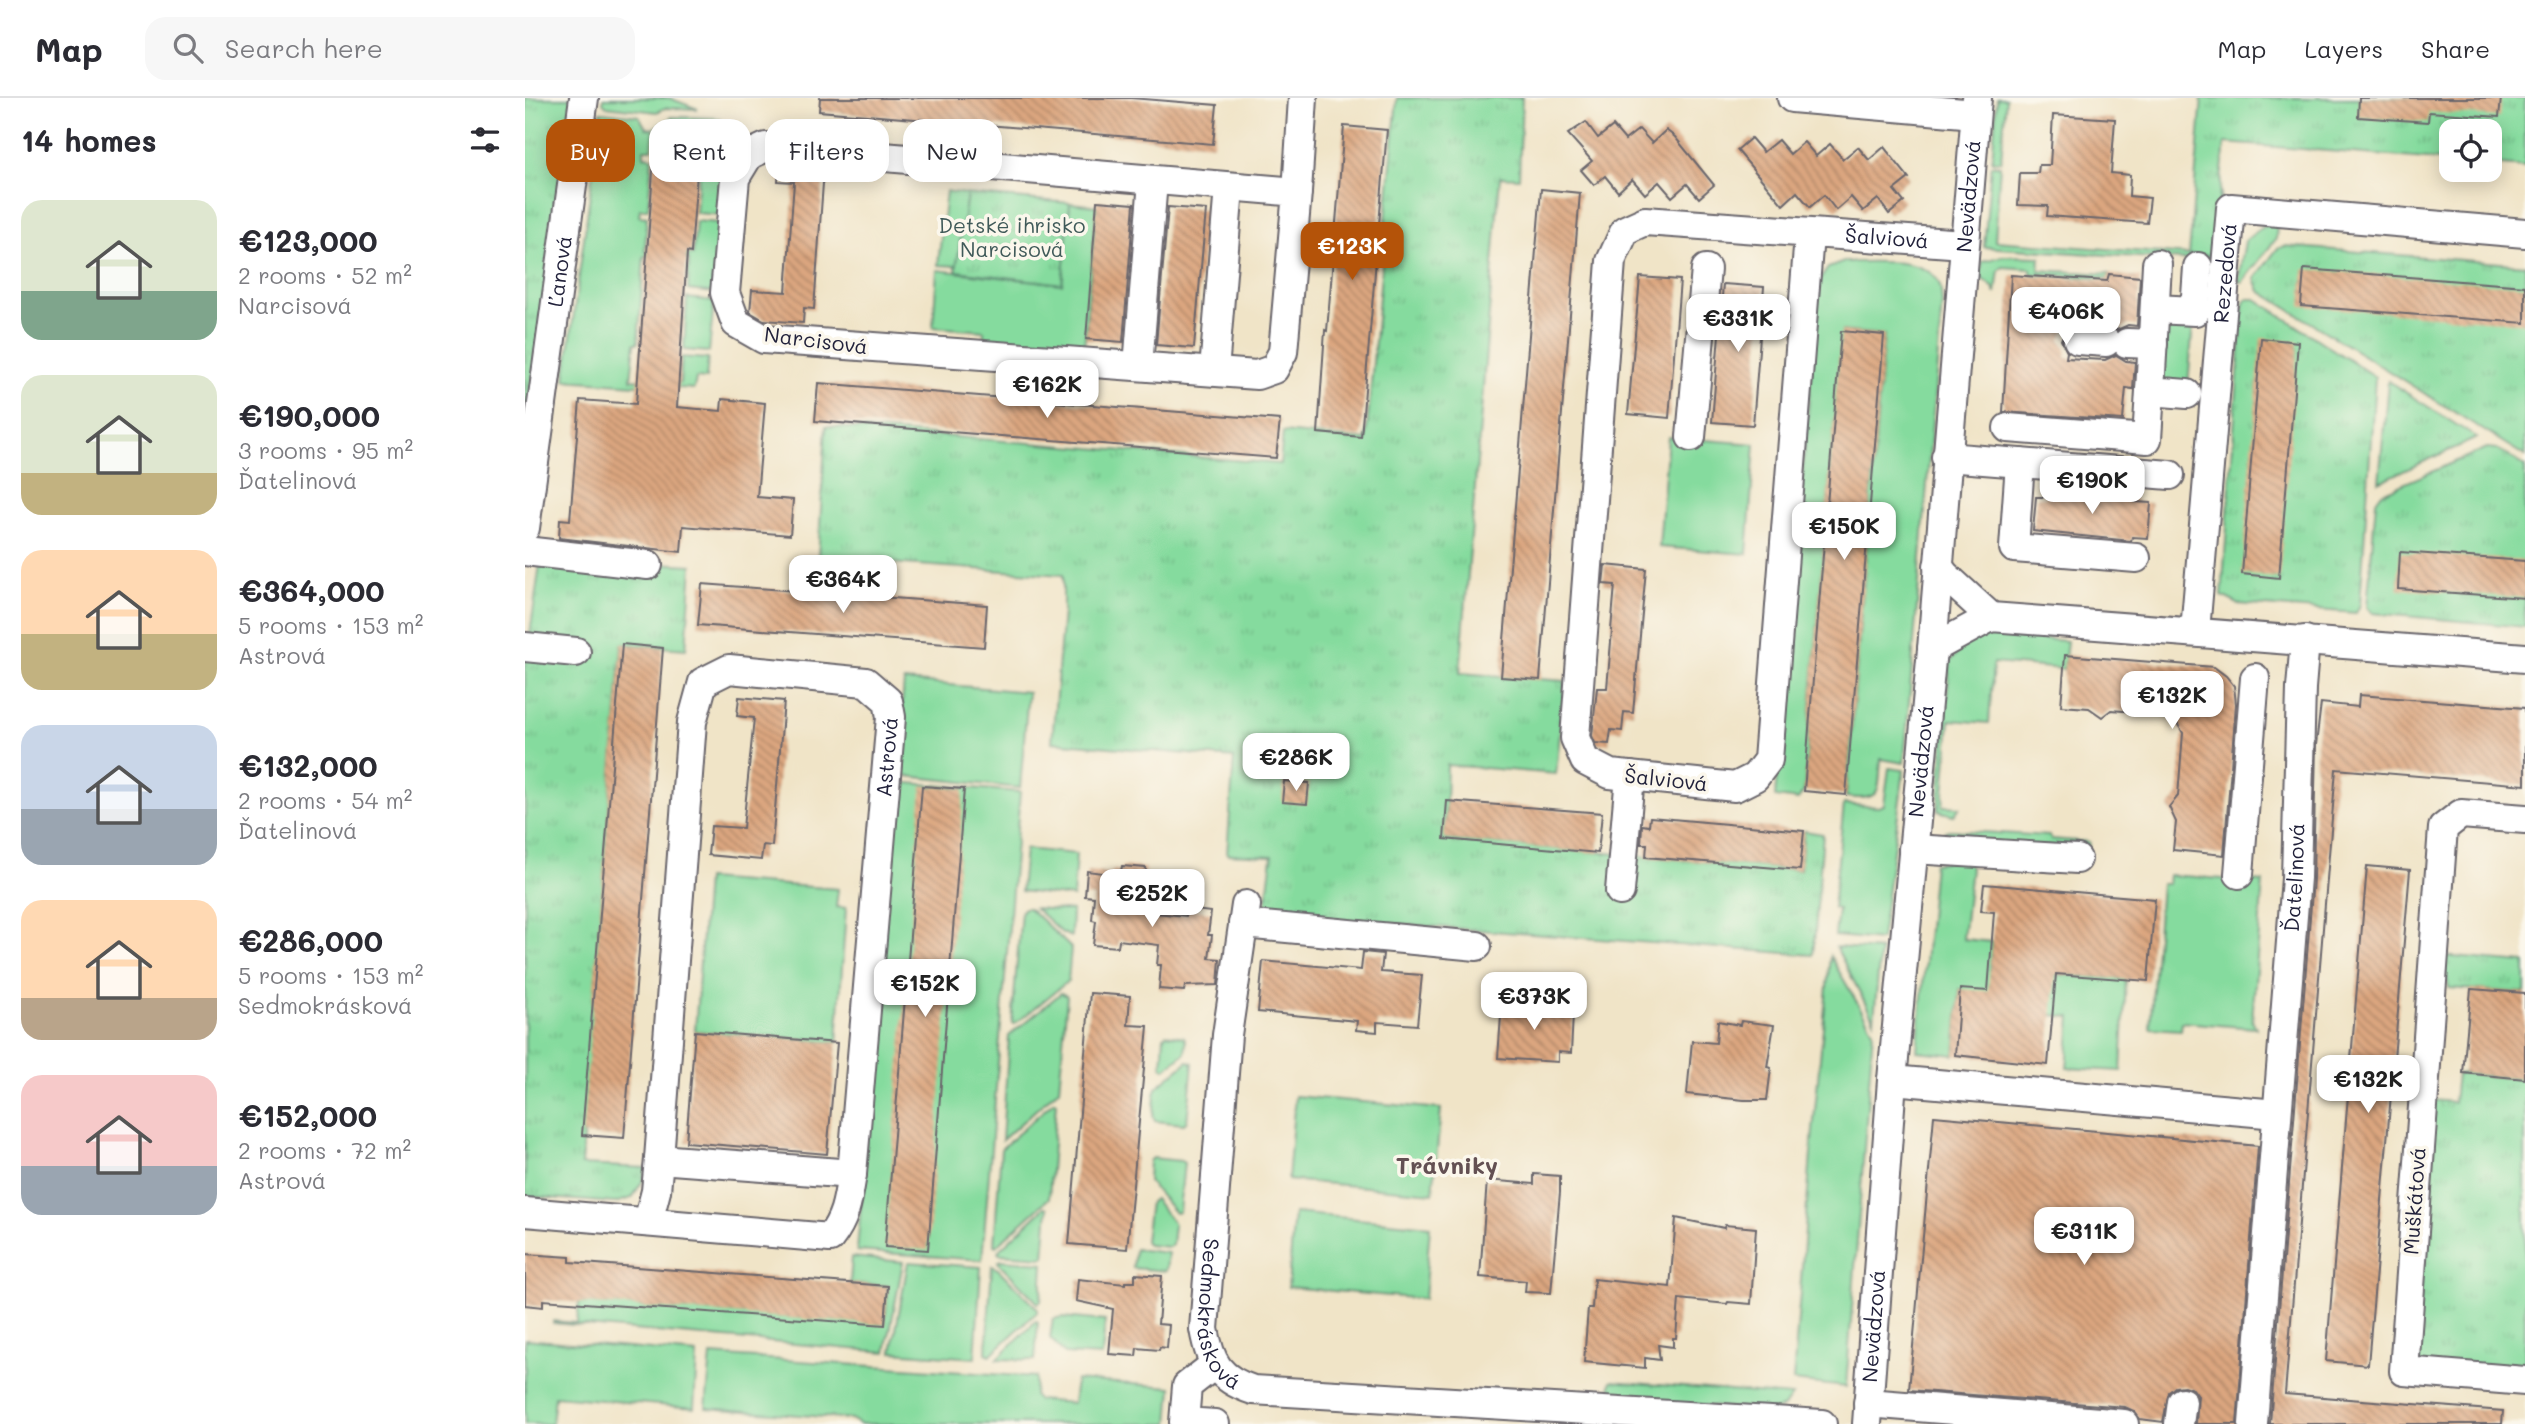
<!DOCTYPE html>
<meta charset="utf-8">
<style>
body{margin:0;font-family:Mali,sans-serif;background:#f7f7f7;color:#2b2b33;height:100vh;display:flex;flex-direction:column;font-size:26px;white-space:nowrap}
*{box-sizing:border-box;margin:0}
p{font-size:23px;color:#7c7c81}
.icon{flex:none;width:38px;height:38px;fill:none;stroke:currentColor;stroke-width:2;stroke-linecap:round;stroke-linejoin:round}
.map{position:relative;flex:1;overflow:hidden}
.side{display:flex;flex-direction:column;background:#fff;width:525px}
.side>*{flex:none}
.hud{position:absolute;left:21px;top:21px;width:665px;height:63px;display:flex;gap:14px}
.buttons{position:absolute;left:1914px;top:21px;display:grid;gap:14px}
.buttons a{display:grid;place-items:center;width:63px;height:63px;border-radius:14px;background:#fff;box-shadow:0 4px 18px #0003;font-size:35px}
.price{position:absolute;translate:-50% -60px;padding:0 16px;border-radius:14px;background:#fff;color:#222;font-size:23px;line-height:46px;filter:drop-shadow(0 2px 4px #0008)}
.price::after{content:'';position:absolute;left:50%;top:42px;width:21px;height:16px;margin-left:-10px;background:inherit;clip-path:polygon(0 0,100% 0,50% 100%)}
.price.current{background:#b45309;color:#fff}
ul{padding:0;list-style:none}
li{display:flex;align-items:center;gap:21px;height:175px;padding:0 21px}
li span{display:grid;place-items:center;flex:none;width:196px;height:140px;border-radius:21px;color:#555}
li>.icon{margin-inline-start:auto}
span .icon{width:84px;height:84px;fill:#fffc;stroke-width:1}
li b{font-size:30px}
h2{display:flex;justify-content:space-between;align-items:center;height:84px;padding:0 21px;font-size:30px}
.chip{padding:0 24px;border-radius:21px;background:#fff;box-shadow:0 4px 18px #0003;font-size:24px;line-height:63px}
.chip.current{background:#b45309;color:#fff}
header{display:flex;align-items:center;gap:42px;box-sizing:border-box;height:98px;padding:0 35px;background:#fff;border-bottom:2px solid #e1e1e2}
header strong{font-size:33px}
nav{display:flex;gap:38px;margin-inline-start:auto;font-size:24px}
.search{width:490px;height:63px;background:#f7f7f7;display:flex;align-items:center;gap:18px;box-sizing:border-box;padding:0 24px;border-radius:21px;color:#7c7c81;font-size:26px}
main{display:flex;flex:1;min-height:0}
.map>svg:first-child{display:block}
.grass{fill:#85db9e;stroke:#547e6c;stroke-width:2}
.park{fill:url(#park-tufts);stroke:#547e6c;stroke-width:2}
.building{fill:url(#building-back-hatch)}
.lines{fill:none;stroke-linecap:round;stroke-linejoin:round}
.minor-casing{stroke:#6a666c;stroke-width:32}
.minor{stroke:#fff;stroke-width:28}
.labels{text-anchor:middle;stroke-width:7;stroke-linejoin:round;paint-order:stroke}
.street-label{font-size:21px;fill:#22223b;stroke:#fbf7ec}
.park-label{font-size:21px;fill:#405a59;stroke:#fbf7ec}
.quarter-label{font-size:24px;font-weight:bold;fill:#635053;stroke:#fbf7ec}
</style>
<header>
<strong>Map</strong>
<div class="search"><svg class="icon" aria-label="search" viewBox="0 0 24 24"><circle cx="10" cy="10" r="6"/><path d="M15 15l6 6"/></svg>Search here</div>
<nav><a>Map</a><a>Layers</a><a>Share</a></nav>
</header>
<main>
<section class="side">
<h2>14 homes<svg class="icon" aria-label="filters" viewBox="0 0 24 24"><path d="M4 7h16M4 17h16"/><circle cx="9" cy="7" r="2"/><circle cx="15" cy="17" r="2"/></svg></h2>
<ul>
<li><span style="background:linear-gradient(#dfe7d0 65%,#7fa58c 0)"><svg class="icon" aria-label="home" viewBox="0 0 24 24"><path d="M3 11l9-7 9 7M6 9v11h12V9"/></svg></span><div><b>€123,000</b><p>2 rooms · 52 m²</p><p>Narcisová</p></div></li>
<li><span style="background:linear-gradient(#dfe7d0 70%,#c2b280 0)"><svg class="icon" aria-label="home" viewBox="0 0 24 24"><path d="M3 11l9-7 9 7M6 9v11h12V9"/></svg></span><div><b>€190,000</b><p>3 rooms · 95 m²</p><p>Ďatelinová</p></div></li>
<li><span style="background:linear-gradient(#ffd9b3 60%,#c2b280 0)"><svg class="icon" aria-label="home" viewBox="0 0 24 24"><path d="M3 11l9-7 9 7M6 9v11h12V9"/></svg></span><div><b>€364,000</b><p>5 rooms · 153 m²</p><p>Astrová</p></div></li>
<li><span style="background:linear-gradient(#c9d6e8 60%,#9aa5b1 0)"><svg class="icon" aria-label="home" viewBox="0 0 24 24"><path d="M3 11l9-7 9 7M6 9v11h12V9"/></svg></span><div><b>€132,000</b><p>2 rooms · 54 m²</p><p>Ďatelinová</p></div></li>
<li><span style="background:linear-gradient(#ffd9b3 70%,#b9a48a 0)"><svg class="icon" aria-label="home" viewBox="0 0 24 24"><path d="M3 11l9-7 9 7M6 9v11h12V9"/></svg></span><div><b>€286,000</b><p>5 rooms · 153 m²</p><p>Sedmokrásková</p></div></li>
<li><span style="background:linear-gradient(#f6c9c9 65%,#9aa5b1 0)"><svg class="icon" aria-label="home" viewBox="0 0 24 24"><path d="M3 11l9-7 9 7M6 9v11h12V9"/></svg></span><div><b>€152,000</b><p>2 rooms · 72 m²</p><p>Astrová</p></div></li>
</ul>
</section>
<div class="map">
<svg width="2000" height="1326" viewBox="0 0 2000 1326">
<defs>
<pattern id="park-tufts" width="24" height="20" patternUnits="userSpaceOnUse" patternTransform="scale(1.75)"><rect width="24" height="20" fill="#85db9e"/><path d="M3 7l-1-3M5 7V3M7 7l1-3M15 17l-1-3M17 17v-4M19 17l1-3" fill="none" stroke="#73bc89"/></pattern>
<pattern id="building-back-hatch" width="6" height="6" patternUnits="userSpaceOnUse" patternTransform="scale(1.75)"><rect width="6" height="6" fill="#dba67f"/><path d="M-1 5l2 2M0 0l6 6M5-1l2 2" fill="none" stroke="#b18769"/></pattern>
</defs>
<rect width="100%" height="100%" fill="#fbf7ec"/>
<filter id="ink" filterUnits="userSpaceOnUse"><feTurbulence type="fractalNoise" baseFrequency=".0143" numOctaves="2"/><feDisplacementMap in="SourceGraphic" scale="14" xChannelSelector="R" yChannelSelector="G"/><feConvolveMatrix kernelMatrix="1 2 1 2 8 2 1 2 1" color-interpolation-filters="sRGB"/></filter>
<filter id="wash" filterUnits="userSpaceOnUse"><feTurbulence type="fractalNoise" baseFrequency=".00686" numOctaves="4" result="noise"/><feDisplacementMap in="SourceGraphic" scale="28" xChannelSelector="R" yChannelSelector="G"/><feGaussianBlur stdDeviation="1.57" result="paint"/><feColorMatrix in="noise" values="0 0 0 0 0 0 0 0 0 0 0 0 0 0 0 0 0 1.4 0 .05"/><feComposite in="paint" operator="in"/></filter>
<g filter="url(#wash)">
<rect width="100%" height="100%" fill="#f0e4c7"/>
<g class="grass">
<path d="M78 0H144L173 11 140 10 132 14 81 8 78 4Z"/>
<path d="M1472 0H1481L1476 63H1467Z"/>
<path d="M76 14 114 18 121 30 129 31 127 51H119V58L127 59 123 111H115L114 118 122 119 120 153 168 157 171 123 195 125 190 195 163 192 164 161 119 158 113 245H110L106 281 155 285 157 259 183 261 181 281 171 280 169 291 40 282Z"/>
<path d="M147 19 194 20 204 34 202 58 176 56 177 33 129 30Z"/>
<path d="M175 64 201 66 196 117 171 115Z"/>
<path d="M1466 67H1475L1470 143 1664 157H1688L1693 96H1696L1691 164 1459 149Z"/>
<path d="M421 93 442 96 432 168 413 167Z"/>
<path d="M545 105 572 108 558 260 458 253 459 233 408 229 412 172 537 186Z"/>
<path d="M1752 125 1751 141 1717 184 1713 183 1720 143 1737 129Z"/>
<path d="M1477 158 1515 159 1514 172 1584 176 1585 181 1506 176V171L1478 169 1474 172 1471 195 1469 194V190L1456 180 1457 164Z"/>
<path d="M1319 164C1345 165 1398 158 1413 183 1417 189 1416 198 1417 205L1379 665 1356 661C1353 693 1358 704 1321 699L1359 237 1317 233 1279 693 1273 702 1250 699 1294 183 1303 170Z"/>
<path d="M162 200 189 203 184 254 159 252Z"/>
<path d="M1635 222 1668 224 1663 288 1631 286Z"/>
<path d="M1143 339 1230 346 1222 456 1134 449Z"/>
<path d="M1480 534H1482V538L1542 543 1539 571 1468 565 1464 625 1425 622 1418 708 1435 709 1429 717 1413 713 1425 563C1445 540 1450 538 1480 534Z"/>
<path d="M379 583 503 594 495 690 371 677Z"/>
<path d="M1364 670 1379 672 1356 842 1310 838 1313 811 1308 810 1319 706 1353 709 1359 707Z"/>
<path d="M371 684 495 694 457 1162 332 1153Z"/>
<path d="M1424 732 1524 738 1526 741 1564 744 1563 751 1423 743 1420 734Z"/>
<path d="M500 751 551 756 548 799 496 793Z"/>
<path d="M1441 762 1446 770 1438 841 1467 844 1465 872 1601 881 1596 973 1542 970 1546 919 1527 917 1435 891 1430 957 1392 953 1409 765Z"/>
<path d="M1644 777 1738 784 1727 923 1731 930 1657 924 1656 932 1625 930 1636 786H1643Z"/>
<path d="M181 781 313 791 311 809 321 810 312 945 170 933Z"/>
<path d="M499 810H504L546 850 543 883 490 926H487L496 813Z"/>
<path d="M510 810 547 813 546 839 537 835Z"/>
<path d="M1311 849 1355 852 1349 922Z"/>
<path d="M1305 858 1348 932 1321 1289 1268 1283 1287 1043Z"/>
<path d="M536 895 542 898 534 991 477 1042 484 938Z"/>
<path d="M641 936 659 939 661 943 660 955 640 971 637 969 639 938Z"/>
<path d="M663 963 668 965 662 1023 659 1026 630 1023 628 1018 631 990Z"/>
<path d="M770 998 916 1011 908 1095 763 1082Z"/>
<path d="M529 1003 531 1004 524 1100 471 1148 469 1147 476 1051Z"/>
<path d="M627 1060 656 1063 659 1065 654 1114 650 1115 623 1083 624 1063Z"/>
<path d="M629 1101 649 1126 647 1147 644 1149 623 1147 620 1143 625 1104Z"/>
<path d="M520 1109 523 1110 519 1159 474 1156 473 1153Z"/>
<path d="M769 1115 905 1128 899 1201 763 1189Z"/>
<path d="M610 1151 643 1155 641 1173 608 1170Z"/>
<path d="M327 1159 378 1164 361 1254 28 1225V1223L52 1225 54 1204 360 1226 363 1188 325 1185Z"/>
<path d="M476 1162 518 1165 516 1203 513 1205 473 1164Z"/>
<path d="M383 1164 456 1169 450 1260 367 1254Z"/>
<path d="M467 1168 473 1171 512 1210V1214L465 1257 461 1255Z"/>
<path d="M537 1219 580 1223 577 1258 540 1256 525 1240 528 1221Z"/>
<path d="M511 1223 513 1224 510 1262 472 1261Z"/>
<path d="M0 1241 172 1256 169 1310 30 1298 27 1326H0Z"/>
<path d="M186 1257 511 1279 509 1297 512 1302 548 1305 551 1282 647 1289 644 1326H335L326 1321 181 1310Z"/>
<path d="M1086 1283 1267 1298 1259 1309 1247 1313 1085 1300Z"/>
</g>
<g class="park">
<path d="M0 0H47L0 335Z"/>
<path d="M872 0H997L994 80 975 79 935 575 1040 583 1031 676 922 667 920 741 1275 772 1279 733 1298 736 1288 857 740 816 747 758 702 756 709 660 527 644 538 513V477L293 460 301 328 755 366 758 334 841 342Z"/>
<path d="M1677 0H2000V69L1965 66V33H1927V63L1700 45 1688 157H1664Z"/>
<path d="M442 96 545 105 537 186 431 173Z"/>
<path d="M1759 148 2000 167V358L1735 193 1730 181 1752 151Z"/>
<path d="M1721 201H1731L1850 279 1835 507 1831 515 1713 506 1697 498 1718 207Z"/>
<path d="M1863 283 1952 340 1854 384Z"/>
<path d="M1962 350 1972 351 2000 368V529L1847 515 1842 509 1851 403 1857 395Z"/>
<path d="M16 459 167 467 161 551 97 546 56 1067 121 1070 118 1082 107 1100 90 1105 0 1098V571Z"/>
<path d="M1916 858 2000 865V895L1924 890Z"/>
<path d="M1938 975 2000 981V1275L1884 1265 1907 1002 1929 1004 1932 976Z"/>
</g>
<g id="blocks">
<g class="building">
<path d="M295 0H606L692 7 688 46 294 13Z"/>
<path d="M1834 0H1976L1974 19 1904 14 1903 24 1833 19Z"/>
<path d="M1528 17 1590 21 1586 75 1605 77 1604 98 1625 100 1622 125 1522 118 1523 108 1493 107 1495 75H1513L1514 67H1525Z"/>
<path d="M1061 24 1073 40 1088 28 1100 42 1114 31 1127 45 1141 32 1150 39 1189 87 1174 100 1162 86 1147 99 1134 84 1120 96 1107 81 1093 94 1080 78 1069 87 1056 72 1067 63 1043 36Z"/>
<path d="M819 28 862 32 836 339 793 335 800 232 802 233Z"/>
<path d="M131 32 175 35 166 155 162 154 152 309 196 313 197 301 240 305 232 399 268 402 265 437 158 428 156 454 34 440 35 421 45 422 55 302 111 306Z"/>
<path d="M1226 40 1238 54 1253 42 1265 56 1279 44 1291 58 1305 46 1318 61 1333 49 1344 62 1359 49 1384 80 1369 92 1379 104 1364 116 1353 101 1338 113 1326 99 1311 112 1299 97 1285 109 1272 94 1258 107 1212 52Z"/>
<path d="M254 67 299 71 289 211 279 210 278 225 239 222 225 214 227 192 261 194 269 84 253 83Z"/>
<path d="M1016 91 1055 95 1015 582 976 579Z"/>
<path d="M572 103 609 106 598 244 561 241Z"/>
<path d="M643 109 681 112 669 250 631 247Z"/>
<path d="M1779 171 2000 188V225L1776 208Z"/>
<path d="M1584 176 1615 179 1612 228 1603 227 1592 232 1582 226 1544 223 1536 242 1542 254 1541 260 1580 262 1591 257 1601 263 1610 264 1608 291 1601 290 1598 322 1478 314 1486 177 1582 183Z"/>
<path d="M1115 179 1155 182 1144 320 1103 316Z"/>
<path d="M1198 186 1239 189 1228 327 1187 324Z"/>
<path d="M1316 233 1359 237 1321 697 1279 693Z"/>
<path d="M1736 240 1773 244 1754 480 1717 476Z"/>
<path d="M293 285 755 322 751 360 290 323Z"/>
<path d="M1521 395 1610 399V404L1626 405 1623 440 1607 439 1606 443 1508 433 1511 399H1520Z"/>
<path d="M1875 454 2000 463V500L1873 491Z"/>
<path d="M1080 467 1121 471 1108 615 1099 614 1097 633 1086 632 1084 646 1070 645 1067 638 1072 590H1082L1087 532H1086L1090 487 1078 486Z"/>
<path d="M177 486 462 507 459 549 173 527Z"/>
<path d="M97 546 138 550 99 1040 57 1037Z"/>
<path d="M1540 557 1689 569 1701 578 1709 588 1711 606 1699 757 1648 752 1651 724 1644 709 1653 698 1658 635 1647 617 1586 612 1577 619 1564 610 1536 608Z"/>
<path d="M1834 597 2000 610V687L1811 671 1760 1296 1978 1313 1977 1326H1745L1788 781 1791 647 1796 605 1833 609Z"/>
<path d="M214 599 259 603 247 748 238 747 236 762 183 757 186 728 218 730 229 620 212 618Z"/>
<path d="M759 683 784 685 782 706 757 704Z"/>
<path d="M397 688 439 691 403 1152 360 1149Z"/>
<path d="M922 703 1077 715 1073 755 919 741Z"/>
<path d="M1125 719 1279 733 1275 772 1121 759 1122 746H1116L1117 727 1124 728Z"/>
<path d="M597 768 621 770 618 794H622L620 814 661 818 662 811 686 814 683 837H687L684 860 695 861 693 887 660 888 659 893 634 891 636 867H632L634 847 594 842 593 849 568 847 571 823 567 822 569 799 560 798 562 773 586 776 588 772 596 773Z"/>
<path d="M1842 768 1885 772 1843 1267 1801 1263Z"/>
<path d="M1459 786 1630 801 1623 883 1531 876 1523 967 1430 957 1435 891 1463 893 1469 814 1456 813Z"/>
<path d="M838 854 858 856 856 874 897 877 892 927 852 924V934L831 932 832 923 733 914 738 863 836 872Z"/>
<path d="M1946 891 2000 895V981L1938 975Z"/>
<path d="M565 895 605 898 603 927 623 928 602 1151 544 1146Z"/>
<path d="M977 904 1037 908 1036 915 1048 916 1046 955 1033 954V964L973 960Z"/>
<path d="M1193 923 1215 927 1216 923 1249 927 1242 969 1246 970 1242 1002H1219L1162 996 1167 943 1191 945Z"/>
<path d="M170 933 312 945 302 1056 161 1044Z"/>
<path d="M1409 1018 1733 1048 1712 1326H1671L1673 1298 1668 1291 1659 1288 1650 1289 1644 1294 1638 1324 1615 1321 1609 1313 1600 1309 1384 1292Z"/>
<path d="M1009 1076 1035 1078V1094L1026 1195 1000 1194 1001 1183 955 1179 962 1082 1009 1086Z"/>
<path d="M1151 1120 1199 1130 1200 1127 1231 1130 1226 1206 1203 1204 1202 1206 1154 1201 1151 1240H1148V1249L1133 1247 1135 1262 1120 1260V1270L1059 1264 1063 1210H1067L1069 1181 1145 1189Z"/>
<path d="M0 1156 45 1159V1164L363 1188 360 1227 18 1202V1209L0 1207Z"/>
<path d="M610 1176 637 1178 633 1226 644 1227 642 1250 635 1249 634 1252 612 1250 611 1258 584 1256 588 1211 551 1203 553 1181 600 1186V1184H610Z"/>
</g>
</g>
</g>
<g filter="url(#ink)">
<use href="#blocks" fill-opacity="0" stroke="#6a666c" stroke-width="2"/>
<g class="lines">
<defs>
<g id="minor">
<path d="M1267 0 1450 16"/>
<path d="M241 49 772 94 758 254 749 271 732 277 239 241 211 225 200 195 210 80 224 57Z"/>
<path d="M772 94 778 0"/>
<path id="s1" d="M1284 137 1243 662 1230 679 1210 689 1085 676 1060 663 1050 640 1086 163 1100 132 1120 123 1439 146"/>
<path d="M1632 166 1625 293 1662 296"/>
<path d="M1630 211 1670 213 1673 169"/>
<path d="M1553 242 1581 244"/>
<path d="M1602 245 1628 246"/>
<path d="M613 268 628 83"/>
<path d="M689 273 704 89"/>
<path d="M1483 330 1622 341 1625 293"/>
<path d="M1166 339 1181 171"/>
<path d="M1421 359 1645 377"/>
<path d="M1495 365 1489 450 1611 460"/>
<path id="s2" d="M0 430 59 0"/>
<path d="M0 453 123 467"/>
<path d="M1413 468 1420 477 1466 519"/>
<path id="s3" d="M1670 533 1706 110 2000 135"/>
<path d="M0 549 51 554"/>
<path d="M1407 551 1466 519 2000 560"/>
<path d="M2000 721 1936 716 1918 730 1879 1273 2000 1283"/>
<path d="M1388 751 1552 761"/>
<path d="M1714 776 1730 580"/>
<path d="M1095 793 1105 678"/>
<path id="s4" d="M721 807 702 937 679 1231C685 1265 694 1281 728 1292L1297 1326"/>
<path d="M718 826 952 848"/>
<path d="M1367 982 1752 1016"/>
<path d="M134 1061 327 1076"/>
<path id="s5" d="M0 1114 305 1140C321 1120 323 1101 327 1076L366 619 363 603 341 584 204 571 178 584 167 624 134 1061 131 1093 123 1124"/>
<path d="M689 1267 662 1288 659 1324 690 1326"/>
<path d="M1343 1305 1599 1326"/>
<path id="s6" d="M1342 1326 1367 982 1407 551 1452 0"/>
<path d="M1654 1326 1657 1304"/>
<path id="s7" d="M1728 1326 1771 780 1776 590 1780 542"/>
</g>
</defs>
<use href="#minor" class="minor-casing"/>
<use href="#minor" class="minor"/>
</g>
</g>
<g class="labels">
<g class="street-label">
<text dy="7" stroke="none"><textPath href="#s6" startOffset="1232">Nevädzová</textPath></text>
<text dy="7" stroke="none"><textPath href="#s1" startOffset="1526">Šalviová</textPath></text>
<text dy="7" stroke="none"><textPath href="#s2" startOffset="259">Ľanová</textPath></text>
<text dy="7" stroke="none"><textPath href="#s3" startOffset="359">Rezedová</textPath></text>
<text transform="translate(291 243) rotate(7)" y="7">Narcisová</text>
<text dy="7" stroke="none"><textPath href="#s5" startOffset="793">Astrová</textPath></text>
<text dy="7" stroke="none"><textPath href="#s6" startOffset="665">Nevädzová</textPath></text>
<text transform="translate(1141 682) rotate(6)" y="7">Šalviová</text>
<text dy="7" stroke="none"><textPath href="#s7" startOffset="548">Ďatelinová</textPath></text>
<text transform="translate(1890 1103) rotate(-86)" y="7">Muškátová</text>
<text dy="7" stroke="none"><textPath href="#s4" startOffset="415">Sedmokrásková</textPath></text>
<text dy="7" stroke="none"><textPath href="#s6" startOffset="98">Nevädzová</textPath></text>
</g>
<g class="park-label">
<text x="487" y="135">Detské ihrisko<tspan x="487" dy="24">Narcisová</tspan></text>
</g>
<g class="quarter-label">
<text x="922" y="1076">Trávniky</text>
</g>
</g>
</svg>
<div class="buttons">
<a><svg class="icon" aria-label="locate" viewBox="0 0 24 24"><circle cx="12" cy="12" r="6"/><path d="M12 2v4M12 18v4M2 12h4M18 12h4"/></svg></a>
</div>
<b class="price current" style="left:827px;top:184px">€123K</b>
<b class="price" style="left:1541px;top:249px">€406K</b>
<b class="price" style="left:1213px;top:256px">€331K</b>
<b class="price" style="left:522px;top:322px">€162K</b>
<b class="price" style="left:1567px;top:418px">€190K</b>
<b class="price" style="left:1319px;top:464px">€150K</b>
<b class="price" style="left:318px;top:517px">€364K</b>
<b class="price" style="left:1647px;top:633px">€132K</b>
<b class="price" style="left:771px;top:695px">€286K</b>
<b class="price" style="left:627px;top:831px">€252K</b>
<b class="price" style="left:400px;top:921px">€152K</b>
<b class="price" style="left:1009px;top:934px">€373K</b>
<b class="price" style="left:1843px;top:1017px">€132K</b>
<b class="price" style="left:1559px;top:1169px">€311K</b>
<div class="hud">
<a class="chip current">Buy</a>
<a class="chip">Rent</a>
<a class="chip">Filters</a>
<a class="chip">New</a>
</div>
</div>
</main>
